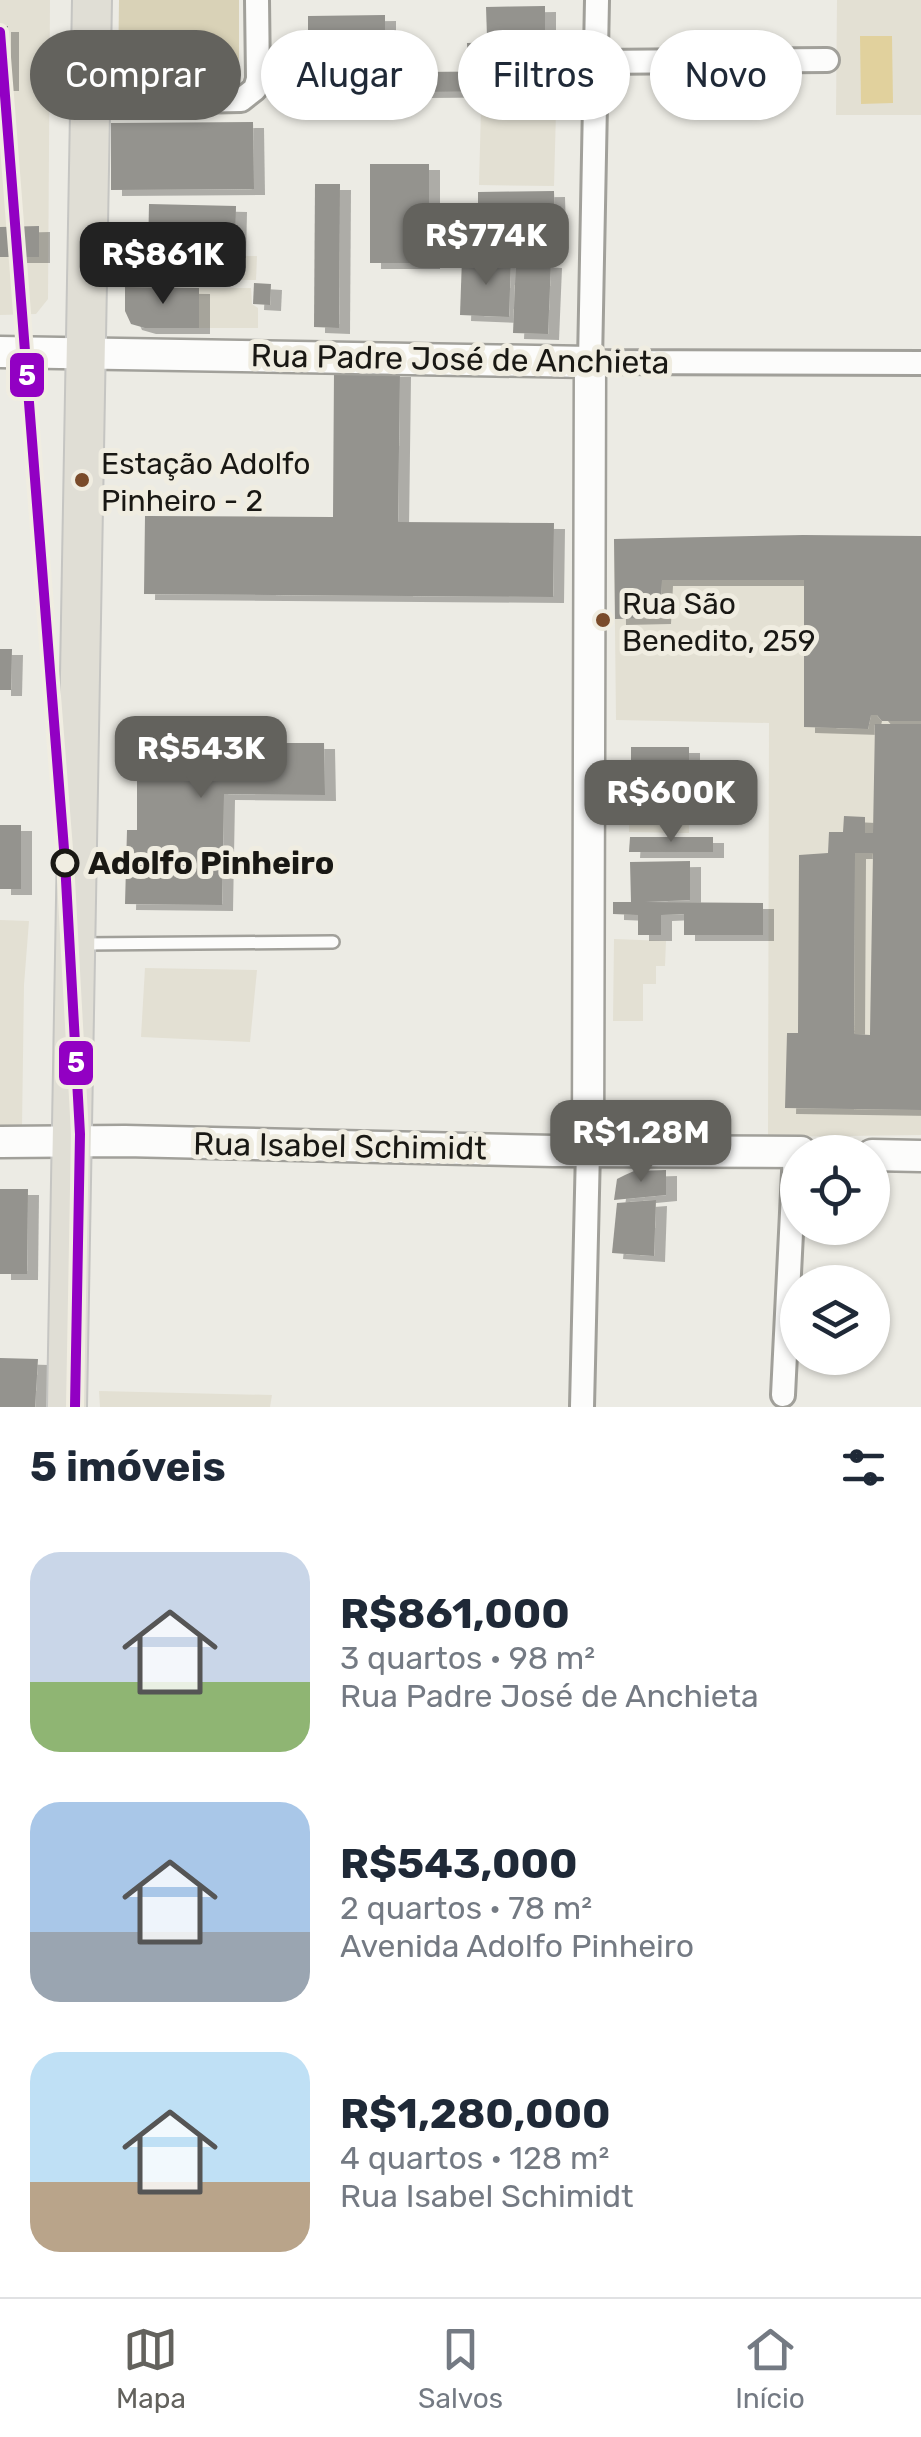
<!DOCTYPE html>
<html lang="pt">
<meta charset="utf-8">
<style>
body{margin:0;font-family:Rubik,sans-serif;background:#f6f6f7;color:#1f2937;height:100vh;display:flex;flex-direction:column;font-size:38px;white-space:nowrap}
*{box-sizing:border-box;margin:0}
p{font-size:32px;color:#747a83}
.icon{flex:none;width:55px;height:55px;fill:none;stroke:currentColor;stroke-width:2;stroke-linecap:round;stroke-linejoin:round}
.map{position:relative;height:1407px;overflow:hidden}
.details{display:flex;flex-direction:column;background:#fff;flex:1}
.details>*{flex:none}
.banner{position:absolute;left:30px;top:30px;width:862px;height:90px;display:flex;gap:20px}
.controls{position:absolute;left:780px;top:1135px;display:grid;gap:20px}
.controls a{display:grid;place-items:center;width:110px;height:110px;border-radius:50%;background:#fff;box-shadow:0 2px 8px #0004;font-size:50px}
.price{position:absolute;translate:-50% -85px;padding:0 22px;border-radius:20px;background:#63625d;color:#fff;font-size:32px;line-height:65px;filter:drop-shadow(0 2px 5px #0008)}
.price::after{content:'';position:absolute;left:50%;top:60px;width:30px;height:22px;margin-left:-15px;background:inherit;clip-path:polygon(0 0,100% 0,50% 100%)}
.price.selected{background:#222;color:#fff}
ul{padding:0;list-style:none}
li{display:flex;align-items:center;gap:30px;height:250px;padding:0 30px}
li span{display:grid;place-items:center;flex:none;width:280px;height:200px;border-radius:30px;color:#555}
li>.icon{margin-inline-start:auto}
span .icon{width:120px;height:120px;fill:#fffc;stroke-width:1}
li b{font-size:42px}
h2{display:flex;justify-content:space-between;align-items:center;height:120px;padding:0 30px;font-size:42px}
.pill{padding:0 35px;border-radius:45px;background:#fff;box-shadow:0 2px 8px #0004;font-size:35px;line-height:90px}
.pill.selected{background:#63625d;color:#fff}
.tabs{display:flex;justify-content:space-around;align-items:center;height:140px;border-top:2px solid #e0e1e3;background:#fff;font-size:28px;color:#747a83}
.tabs a{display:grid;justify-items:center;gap:5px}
.tabs .selected{color:#63625d}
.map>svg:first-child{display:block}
.built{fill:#e3e0d3}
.green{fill:#d9d2b7}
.water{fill:#e1d19d}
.building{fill:#94938e;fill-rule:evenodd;filter:url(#shadow)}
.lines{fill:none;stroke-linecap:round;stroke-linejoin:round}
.service-casing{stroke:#a1a09a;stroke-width:16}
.minor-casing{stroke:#a1a09a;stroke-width:28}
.tertiary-casing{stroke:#a1a09a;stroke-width:35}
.primary-casing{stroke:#c5c5c2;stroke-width:42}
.service{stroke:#fcfcfb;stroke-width:11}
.minor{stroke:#fcfcfb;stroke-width:22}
.tertiary{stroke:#fcfcfb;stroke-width:30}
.primary{stroke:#e0ded5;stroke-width:38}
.metro-1-casing{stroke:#f0ede1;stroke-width:18}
.metro-1{stroke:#9200c3;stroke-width:10}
.bus-dot{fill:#7a4b2a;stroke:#f0ede1;stroke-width:4}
.stop-dot{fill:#f0ede1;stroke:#191814;stroke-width:5}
.labels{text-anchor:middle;stroke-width:10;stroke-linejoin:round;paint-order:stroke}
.bus-label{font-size:30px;fill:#191814;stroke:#f0ede1;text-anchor:start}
.street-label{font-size:32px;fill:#191814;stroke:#f0ede1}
.stop-label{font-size:32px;font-weight:bold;fill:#191814;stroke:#f0ede1;text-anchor:start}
.line-badge{stroke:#f0ede1;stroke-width:4}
.badge-label{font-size:28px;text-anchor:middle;font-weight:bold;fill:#fff}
</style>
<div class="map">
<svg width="921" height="1407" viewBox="0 0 921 1407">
<defs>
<filter id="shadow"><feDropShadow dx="11" dy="6" stdDeviation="0" flood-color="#0004"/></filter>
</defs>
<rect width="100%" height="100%" fill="#ecebe4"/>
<g class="built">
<path d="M0 0H50L48 299 36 314 0 315Z"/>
<path d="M837 0H921V115H836Z"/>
<path d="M481 109 556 111 554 186 479 185Z"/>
<path d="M130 256H257L256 280H131Z"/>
<path d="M199 288H251L252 304 258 308V328H199Z"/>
<path d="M921 536V1135L768 1137 769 723 616 720 614 540Z"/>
<path d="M630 776H688L687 795H666L665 810 689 811V833L629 832Z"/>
<path d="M0 920 29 921 24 985 22 1128H0Z"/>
<path d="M614 939 666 941 665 966H656V984H643V1021H613Z"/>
<path d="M145 968 257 970 250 1042 141 1037Z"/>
<path d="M99 1391 272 1395 270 1407H100Z"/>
</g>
<path class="green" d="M119 0H239V78L118 76Z"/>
<path class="water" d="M860 36H892L893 103 861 104Z"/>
<g class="building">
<path d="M545 6V36L487 37 486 7Z"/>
<path d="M385 15V81H308V16Z"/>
<rect x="0" y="26" width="8" height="59"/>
<path d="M565 40V62L468 65 467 43Z"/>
<path d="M540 64H554V91L417 92V72L540 71Z"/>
<path d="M253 122 254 189 111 190V123Z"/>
<rect x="370" y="164" width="59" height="99"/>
<path d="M315 184H340L339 328 314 327Z"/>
<path d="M554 191 555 225 478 227V192Z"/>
<path d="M149 204 236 206 235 252 148 251Z"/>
<path d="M39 226V257H0V227Z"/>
<path d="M462 258 511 260 509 317 460 315Z"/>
<path d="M516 260 551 262 548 334 513 333Z"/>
<path d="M254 283 271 284 270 305 253 304Z"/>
<path d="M125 287 199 288V328H145L131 324 125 311Z"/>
<path d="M334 371H400L398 522 554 523 553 597 144 594 145 516 333 517Z"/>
<path d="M803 535 921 536V721H882L877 715H871L868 729 804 727V580H662L660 618 615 619 614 539Z"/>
<path d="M0 649H12L11 690H0Z"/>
<path d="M137 716 247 717 246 743H324L325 795 224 794 222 905 125 904 127 830H137Z"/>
<path d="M875 724H921V1110L785 1108 787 1033H798L799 855 828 853 829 832H843L844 816 865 817V833H873ZM855 853H873L870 1035 854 1034Z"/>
<path d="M631 747H689V770H650L651 762 631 763Z"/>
<rect x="0" y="825" width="21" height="64"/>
<path d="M630 837H713V852H629Z"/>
<path d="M690 861V900L645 902 763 903V935H684V914L661 915V935H638V915L613 914V902H631L630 862Z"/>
<path d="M666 1170V1195L614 1200 617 1179 625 1175 634 1171Z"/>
<path d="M0 1189H28L27 1274H0Z"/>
<path d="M656 1200 654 1256 612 1253 617 1203Z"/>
<path d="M0 1358 38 1359 35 1407H0Z"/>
</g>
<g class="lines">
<defs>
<path id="service" d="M83 944 333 942"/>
<g id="minor">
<path d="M597 0 590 362 921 363"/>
<path d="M596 62 827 60"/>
<path d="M90 103 241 100 255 89 258 79 257 0"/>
<path d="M783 1395 795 1152"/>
<path d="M582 1407 588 1150"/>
</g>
<g id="tertiary">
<path d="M0 352 590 362 588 1150"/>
<path d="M0 1142 125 1141 554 1151 801 1152"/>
<path d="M872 1155 921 1156"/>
</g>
<path id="primary" d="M67 1407 92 0"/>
</defs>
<use href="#service" class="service-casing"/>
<use href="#minor" class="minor-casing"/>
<use href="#tertiary" class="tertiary-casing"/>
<use href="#primary" class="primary-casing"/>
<use href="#service" class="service"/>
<use href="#minor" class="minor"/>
<use href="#tertiary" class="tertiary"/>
<use href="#primary" class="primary"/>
<defs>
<path id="metro-1" d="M0 32 65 862 80 1134 75 1407"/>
</defs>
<use href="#metro-1" class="metro-1-casing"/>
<use href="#metro-1" class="metro-1"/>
</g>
<g class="bus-dot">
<circle cx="82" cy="480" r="9"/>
<circle cx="603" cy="620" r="9"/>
</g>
<circle class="stop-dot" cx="65" cy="863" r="12"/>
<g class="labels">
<g class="bus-label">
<text x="101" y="474">Estação Adolfo<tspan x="101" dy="37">Pinheiro - 2</tspan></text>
<text x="622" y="614">Rua São<tspan x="622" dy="37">Benedito, 259</tspan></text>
</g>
<g class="street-label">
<text transform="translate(460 359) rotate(1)" y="11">Rua Padre José de Anchieta</text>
<text transform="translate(340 1146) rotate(1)" y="11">Rua Isabel Schimidt</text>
</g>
<g class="stop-label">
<text x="88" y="874">Adolfo Pinheiro</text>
</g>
</g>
<g class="line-badge">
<rect x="8" y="351" width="38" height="48" rx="10" fill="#9200c3"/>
<rect x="57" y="1039" width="38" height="48" rx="10" fill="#9200c3"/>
</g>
<g class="badge-label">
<text x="27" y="385">5</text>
<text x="76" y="1072">5</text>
</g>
</svg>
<div class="controls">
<a><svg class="icon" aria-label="locate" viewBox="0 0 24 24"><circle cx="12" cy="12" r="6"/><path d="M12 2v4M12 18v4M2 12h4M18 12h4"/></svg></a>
<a><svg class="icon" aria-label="layers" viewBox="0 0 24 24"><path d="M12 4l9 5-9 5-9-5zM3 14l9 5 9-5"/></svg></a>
</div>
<b class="price" style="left:486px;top:288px">R$774K</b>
<b class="price selected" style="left:163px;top:307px">R$861K</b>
<b class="price" style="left:201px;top:801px">R$543K</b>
<b class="price" style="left:671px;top:845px">R$600K</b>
<b class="price" style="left:641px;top:1185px">R$1.28M</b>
<div class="banner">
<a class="pill selected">Comprar</a>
<a class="pill">Alugar</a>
<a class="pill">Filtros</a>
<a class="pill">Novo</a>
</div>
</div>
<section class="details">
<h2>5 imóveis<svg class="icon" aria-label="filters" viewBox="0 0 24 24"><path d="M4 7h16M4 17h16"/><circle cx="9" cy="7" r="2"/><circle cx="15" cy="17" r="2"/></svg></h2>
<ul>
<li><span style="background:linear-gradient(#c9d6e8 65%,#8fb573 0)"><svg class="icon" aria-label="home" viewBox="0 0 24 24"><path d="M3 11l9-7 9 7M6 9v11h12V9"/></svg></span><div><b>R$861,000</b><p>3 quartos · 98 m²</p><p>Rua Padre José de Anchieta</p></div></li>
<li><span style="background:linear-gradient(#a9c7e8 65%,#9aa5b1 0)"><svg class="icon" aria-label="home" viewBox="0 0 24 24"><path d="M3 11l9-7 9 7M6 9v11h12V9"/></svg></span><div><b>R$543,000</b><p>2 quartos · 78 m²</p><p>Avenida Adolfo Pinheiro</p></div></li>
<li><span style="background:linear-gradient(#bfe0f5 65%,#b9a48a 0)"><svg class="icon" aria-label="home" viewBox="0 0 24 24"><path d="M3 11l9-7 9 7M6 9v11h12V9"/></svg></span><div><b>R$1,280,000</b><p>4 quartos · 128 m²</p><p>Rua Isabel Schimidt</p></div></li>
</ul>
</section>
<nav class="tabs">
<a class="selected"><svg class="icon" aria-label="map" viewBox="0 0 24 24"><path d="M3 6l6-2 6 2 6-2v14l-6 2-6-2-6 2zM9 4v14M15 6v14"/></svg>Mapa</a>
<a><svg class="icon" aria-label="saved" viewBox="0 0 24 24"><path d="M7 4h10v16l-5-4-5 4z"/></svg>Salvos</a>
<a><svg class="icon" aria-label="home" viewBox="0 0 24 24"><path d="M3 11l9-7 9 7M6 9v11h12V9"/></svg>Início</a>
</nav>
